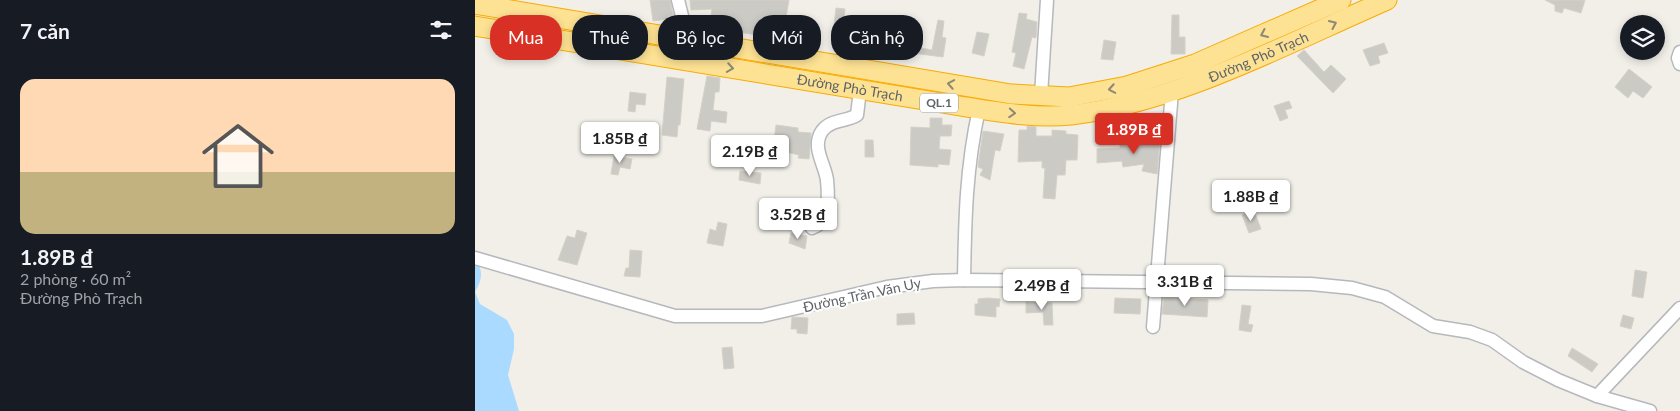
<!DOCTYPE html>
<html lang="vi">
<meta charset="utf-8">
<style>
body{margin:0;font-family:Lato,sans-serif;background:#242831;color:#f1f3f6;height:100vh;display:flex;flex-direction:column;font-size:19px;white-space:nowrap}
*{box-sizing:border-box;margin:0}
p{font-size:16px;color:#9ea1a6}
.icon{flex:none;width:28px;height:28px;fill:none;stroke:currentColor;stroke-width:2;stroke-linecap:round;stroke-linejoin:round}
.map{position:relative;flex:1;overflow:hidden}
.sheet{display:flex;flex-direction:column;background:#171b24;width:475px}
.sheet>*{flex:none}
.banner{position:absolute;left:15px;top:15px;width:475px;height:45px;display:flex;gap:10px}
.buttons{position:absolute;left:1145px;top:15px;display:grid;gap:10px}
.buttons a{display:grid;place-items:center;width:45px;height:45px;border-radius:50%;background:#171b24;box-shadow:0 2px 8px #0003;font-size:25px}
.price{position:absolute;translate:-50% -42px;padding:0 11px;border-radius:5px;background:#fff;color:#222;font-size:16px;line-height:32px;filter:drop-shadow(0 1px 2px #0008)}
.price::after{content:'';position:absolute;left:50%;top:30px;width:15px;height:11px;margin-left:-8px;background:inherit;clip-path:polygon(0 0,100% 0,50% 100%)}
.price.selected{background:#d93025;color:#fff}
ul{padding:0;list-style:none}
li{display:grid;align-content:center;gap:10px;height:265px;padding:0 20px}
li span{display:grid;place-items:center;height:155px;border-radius:15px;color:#555}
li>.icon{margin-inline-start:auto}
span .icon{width:90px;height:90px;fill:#fffc;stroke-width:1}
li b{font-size:21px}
h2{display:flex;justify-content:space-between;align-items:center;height:60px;padding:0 20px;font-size:21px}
.tag{padding:0 18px;border-radius:20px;background:#171b24;box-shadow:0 2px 8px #0003;font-size:18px;line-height:45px}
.tag.selected{background:#d93025;color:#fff}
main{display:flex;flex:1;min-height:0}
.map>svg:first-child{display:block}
.water{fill:#aadaff}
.building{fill:#cccac5;stroke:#d6d1c6}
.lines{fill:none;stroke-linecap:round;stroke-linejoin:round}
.minor-casing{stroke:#b5b8bc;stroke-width:15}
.highway-casing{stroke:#f9ab00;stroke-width:21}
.minor{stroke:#fff;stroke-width:12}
.highway{stroke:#fde293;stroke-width:19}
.oneway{stroke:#8e8975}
.labels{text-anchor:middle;stroke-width:4;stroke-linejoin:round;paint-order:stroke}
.shield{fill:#fff;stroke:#8f9295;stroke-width:1}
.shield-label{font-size:12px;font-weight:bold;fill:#5f6368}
.street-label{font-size:14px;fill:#5f6368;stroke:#fff}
</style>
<main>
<section class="sheet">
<h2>7 căn<svg class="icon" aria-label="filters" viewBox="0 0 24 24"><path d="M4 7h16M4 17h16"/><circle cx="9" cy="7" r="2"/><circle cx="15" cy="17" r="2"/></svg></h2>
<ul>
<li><span style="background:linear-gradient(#ffd9b3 60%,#c2b280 0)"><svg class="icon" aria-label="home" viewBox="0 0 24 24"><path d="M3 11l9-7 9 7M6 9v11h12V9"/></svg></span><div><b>1.89B ₫</b><p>2 phòng · 60 m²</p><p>Đường Phò Trạch</p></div></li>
</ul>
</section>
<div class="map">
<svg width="1205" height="411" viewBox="0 0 1205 411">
<rect width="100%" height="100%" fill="#f1efe8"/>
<path class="water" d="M0 259C9 271 7 280 0 292L5 304 32 320 39 334V349L33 375 44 411H0Z"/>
<g class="building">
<path d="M175 0H195L198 15 193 16V19L178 21Z"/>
<path d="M215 0H314L307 39 263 32 264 26 235 21 237 9 216 10Z"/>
<path d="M1070 0H1110L1106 13 1089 8 1087 13 1080 11V5Z"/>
<path d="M361 8 370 9 367 35 358 34Z"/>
<path d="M544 13 552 14 551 19 562 22 561 38 557 37 549 69 538 66 541 53 537 52Z"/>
<path d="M697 15H704V37H710V54H696Z"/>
<path d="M463 20 469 21 467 37 471 38 468 57 430 52 433 36H430L431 28 445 30 441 47 457 50Z"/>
<path d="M389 23 409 25 406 42 387 39V37L382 36 383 25 389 26Z"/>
<path d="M502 32 514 34 509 56 497 53Z"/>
<path d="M629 40 641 42 638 60 626 59Z"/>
<path d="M909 43 913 53 903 56 905 63 895 66 888 50Z"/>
<path d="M829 50 849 72 856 65 871 79 858 93 822 56Z"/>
<path d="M1154 69 1177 87 1168 98 1158 91 1153 98 1140 87Z"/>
<path d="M232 76 245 78 244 92H240L238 110 252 112 251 123 236 121 235 131 222 129Z"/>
<path d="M192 77 209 79 205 125H203L202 137 187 135Z"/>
<path d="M155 92 171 94 170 105 161 104 160 112 153 111Z"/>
<path d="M814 101 817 108 810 110 813 118 805 121 799 106Z"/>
<path d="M455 118H467V125H477L476 136H465L464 149 476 150 474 165 463 164V167L435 165 436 127 455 128Z"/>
<path d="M301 125 323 128V132L336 133 334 159 323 158 324 155 298 149Z"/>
<path d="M552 126 561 127V136H577V130L591 131V134L603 135 602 160H591L590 175H582L580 199 568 198 570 168H567V161L543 162 544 130H552Z"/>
<path d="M508 131 529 134 525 151 520 150 515 180 505 175 508 169 503 167Z"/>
<path d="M675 137 685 139 682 174 667 171 669 164 648 167 647 161 622 163V149L645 148V143L660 141 673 143Z"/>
<path d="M390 140H398L399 157H390Z"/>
<path d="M139 156 157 159 155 169 145 167 143 175 136 174Z"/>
<path d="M265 171 286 173 285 184 264 180Z"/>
<path d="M779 211 786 229 774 233 767 215Z"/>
<path d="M243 222 252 224 248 246 232 243 235 229 241 231Z"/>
<path d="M102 230 112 233 102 265 83 260 92 236 100 238Z"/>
<path d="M316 233 332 236 330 249 314 243Z"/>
<path d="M155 250 167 251 165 277 149 276 151 268H154Z"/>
<path d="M1160 270 1172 272 1168 298 1157 296Z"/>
<path d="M689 297 733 300 732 317 687 314Z"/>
<path d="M512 298 525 299 524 307 521 306V317L500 315V304H503V299Z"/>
<path d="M640 298 666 299 665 314 639 313Z"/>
<path d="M551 302 577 303 578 325H569L568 312 551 313Z"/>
<path d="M767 305 776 306 773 324 778 325 776 332 764 330Z"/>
<path d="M439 313 440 324 422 325V314Z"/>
<path d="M1148 315 1159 318 1156 329 1145 326Z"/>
<path d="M317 317 333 318 332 334 322 333V329H316Z"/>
<path d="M257 347 259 368 249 369 247 348Z"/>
<path d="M1097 348 1123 364 1117 372 1093 356Z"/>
</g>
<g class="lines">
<defs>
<g id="minor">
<path d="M203 0 213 40"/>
<path d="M1205 52 1203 58 1205 64"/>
<path d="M566 95 572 0"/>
<path d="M337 228C342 226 347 223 349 219 354 210 353 189 352 180 350 164 336 147 347 131 356 119 371 122 382 115L385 90"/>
<path d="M0 258 200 316H287L412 287 458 281 489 280 836 284 877 288 910 297 958 326 995 332 1017 340 1048 362 1083 380 1122 396 1175 411"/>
<path d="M489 280C490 219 491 168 504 109"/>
<path d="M678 327 697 91"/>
<path d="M1122 396 1205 308"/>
</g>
<g id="highway">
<path d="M0 4 536 94 594 97 652 86 720 64 866 0"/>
<path id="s1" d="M0 26 479 105C517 111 558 119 596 115 704 102 813 43 912 0"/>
</g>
</defs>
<use href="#minor" class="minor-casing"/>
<use href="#highway" class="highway-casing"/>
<use href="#minor" class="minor"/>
<use href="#highway" class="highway"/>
</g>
<defs><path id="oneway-chevron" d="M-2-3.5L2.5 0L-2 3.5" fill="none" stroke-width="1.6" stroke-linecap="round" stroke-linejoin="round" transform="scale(1.25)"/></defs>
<g class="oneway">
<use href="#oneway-chevron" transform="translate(858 24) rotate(-24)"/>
<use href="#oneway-chevron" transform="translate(789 34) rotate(156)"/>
<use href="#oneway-chevron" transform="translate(255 68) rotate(9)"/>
<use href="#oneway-chevron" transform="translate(476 84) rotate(-170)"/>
<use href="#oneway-chevron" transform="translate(637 89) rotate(170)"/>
<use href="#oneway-chevron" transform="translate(537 113) rotate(4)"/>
</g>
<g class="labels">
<rect class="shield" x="445" y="93.5" width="38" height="19" rx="4"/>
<g class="shield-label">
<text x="464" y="107">QL.1</text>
</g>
<g class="street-label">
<text dy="5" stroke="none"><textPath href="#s1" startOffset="800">Đường Phò Trạch</textPath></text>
<text dy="5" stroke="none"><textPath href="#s1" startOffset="380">Đường Phò Trạch</textPath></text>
<text transform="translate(387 295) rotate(-12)" y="5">Đường Trần Văn Uy</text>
</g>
</g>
</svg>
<div class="buttons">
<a><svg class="icon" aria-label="layers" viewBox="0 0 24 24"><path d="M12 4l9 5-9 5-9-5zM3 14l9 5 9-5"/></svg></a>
</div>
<b class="price selected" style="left:659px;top:155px">1.89B ₫</b>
<b class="price" style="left:145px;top:164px">1.85B ₫</b>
<b class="price" style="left:275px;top:177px">2.19B ₫</b>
<b class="price" style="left:776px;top:222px">1.88B ₫</b>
<b class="price" style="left:323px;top:240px">3.52B ₫</b>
<b class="price" style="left:710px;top:307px">3.31B ₫</b>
<b class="price" style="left:567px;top:311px">2.49B ₫</b>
<div class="banner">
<a class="tag selected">Mua</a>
<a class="tag">Thuê</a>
<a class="tag">Bộ lọc</a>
<a class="tag">Mới</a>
<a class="tag">Căn hộ</a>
</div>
</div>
</main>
